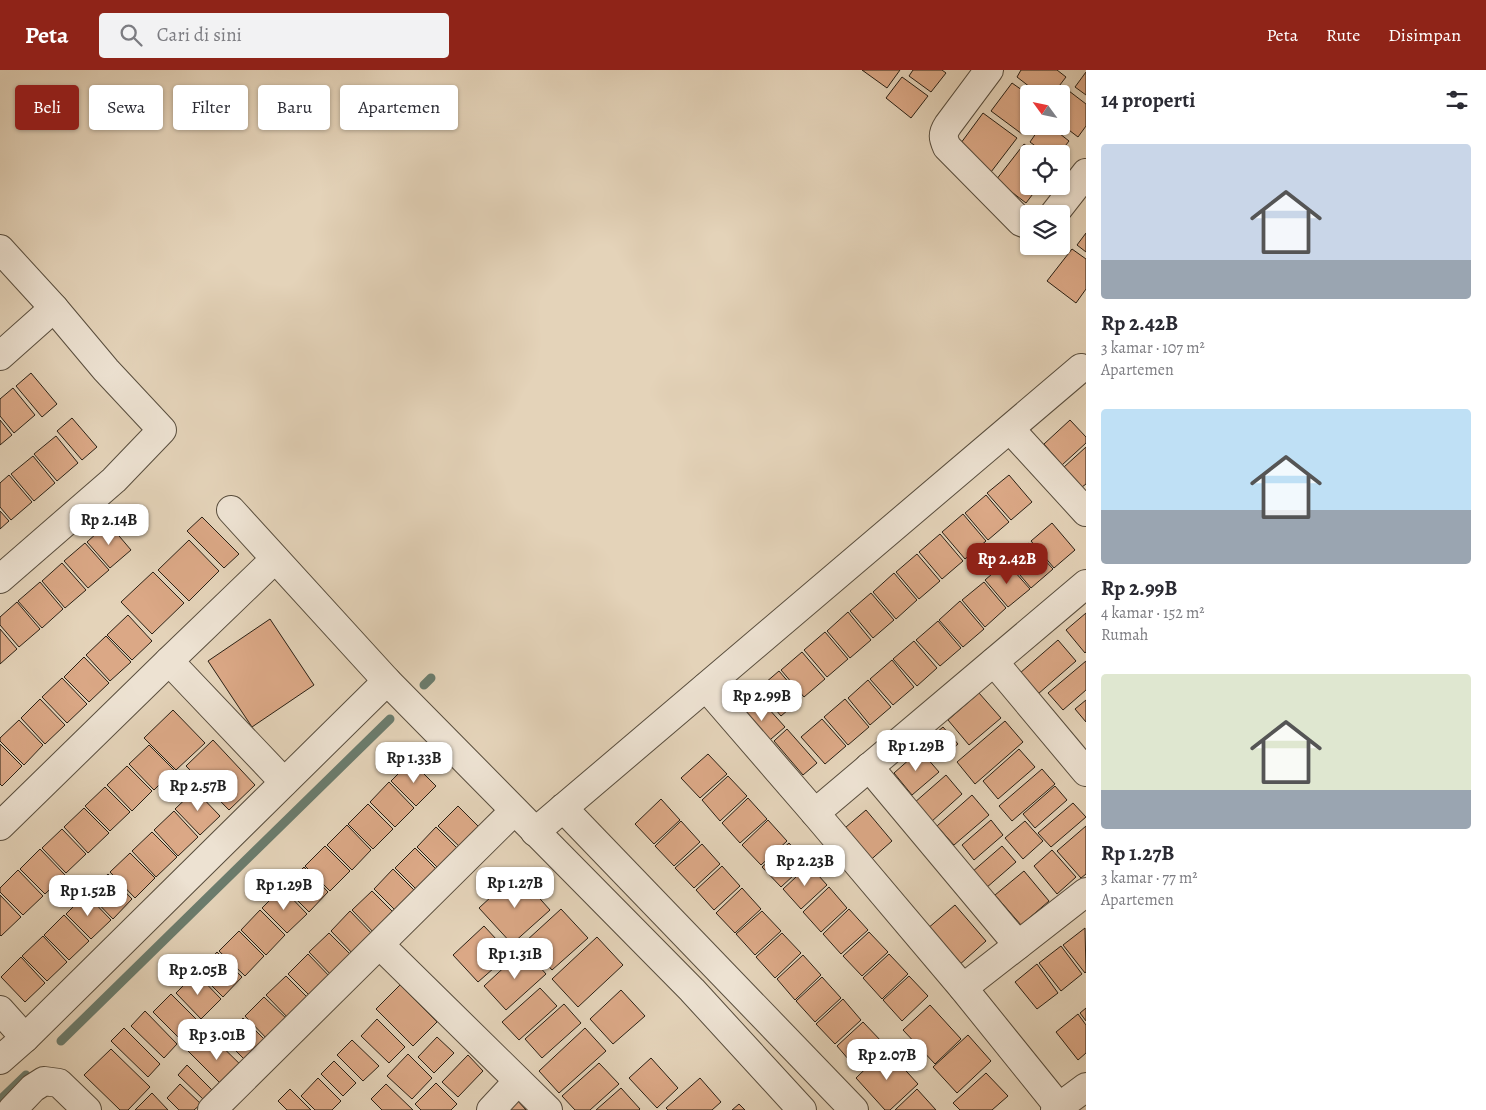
<!DOCTYPE html>
<html lang="id">
<meta charset="utf-8">
<style>
body{margin:0;font-family:Alegreya,serif;background:#f2f2f3;color:#2b2b33;height:100vh;display:flex;flex-direction:column;font-size:19px;white-space:nowrap}
*{box-sizing:border-box;margin:0}
p{font-size:16px;color:#7c7c81}
.icon{flex:none;width:28px;height:28px;fill:none;stroke:currentColor;stroke-width:2;stroke-linecap:round;stroke-linejoin:round}
.map{position:relative;flex:1;overflow:hidden}
.drawer{display:flex;flex-direction:column;background:#fff;width:400px}
.drawer>*{flex:none}
.banner{position:absolute;left:15px;top:15px;width:475px;height:45px;display:flex;gap:10px}
.needle{width:32px;rotate:303deg}
.buttons{position:absolute;left:1020px;top:15px;display:grid;gap:10px}
.buttons a{display:grid;place-items:center;width:50px;height:50px;border-radius:5px;background:#fff;box-shadow:0 1px 4px #0004;font-size:25px}
.price{position:absolute;translate:-50% -42px;padding:0 11px;border-radius:10px;background:#fff;color:#222;font-size:16px;line-height:32px;filter:drop-shadow(0 1px 2px #0008)}
.price::after{content:'';position:absolute;left:50%;top:30px;width:15px;height:11px;margin-left:-8px;background:inherit;clip-path:polygon(0 0,100% 0,50% 100%)}
.price.current{background:#8f2418;color:#fff}
ul{padding:0;list-style:none}
li{display:grid;align-content:center;gap:10px;height:265px;padding:0 15px}
li span{display:grid;place-items:center;height:155px;border-radius:5px;color:#555}
li>.icon{margin-inline-start:auto}
span .icon{width:90px;height:90px;fill:#fffc;stroke-width:1}
li b{font-size:21px}
h2{display:flex;justify-content:space-between;align-items:center;height:60px;padding:0 15px;font-size:21px}
.tag{padding:0 18px;border-radius:5px;background:#fff;box-shadow:0 1px 4px #0004;font-size:18px;line-height:45px}
.tag.current{background:#8f2418;color:#fff}
header{display:flex;align-items:center;gap:30px;box-sizing:border-box;height:70px;padding:0 25px;background:#8f2418;color:#fff}
header strong{font-size:24px}
nav{display:flex;gap:28px;margin-inline-start:auto;font-size:18px}
.search{width:350px;height:45px;background:#f2f2f3;display:flex;align-items:center;gap:12px;box-sizing:border-box;padding:0 18px;border-radius:5px;color:#7c7c81;font-size:19px}
main{display:flex;flex:1;min-height:0}
.map>svg:first-child{display:block}
.lines{fill:none;stroke-linecap:round;stroke-linejoin:round}
.stream{stroke:#6b7c6d;stroke-width:9}
.building{fill:#dba886;stroke:#2a2014}
.street-casing{stroke:#584d3d;stroke-width:30}
.street{stroke:#ede2d2;stroke-width:28}
</style>
<header>
<strong>Peta</strong>
<div class="search"><svg class="icon" aria-label="search" viewBox="0 0 24 24"><circle cx="10" cy="10" r="6"/><path d="M15 15l6 6"/></svg>Cari di sini</div>
<nav><a>Peta</a><a>Rute</a><a>Disimpan</a></nav>
</header>
<main>
<div class="map">
<svg width="1086" height="1040" viewBox="0 0 1086 1040">
<rect width="100%" height="100%" fill="#e4d3b9"/>
<filter id="stains"><feTurbulence type="fractalNoise" baseFrequency=".004" numOctaves="4"/><feColorMatrix values="0 0 0 0 .2 0 0 0 0 .09 0 0 0 0 .02 0 0 0 .5 -.17"/></filter>
<radialGradient id="worn" r=".72"><stop offset=".6" stop-color="#630" stop-opacity="0"/><stop offset="1" stop-color="#630" stop-opacity=".3"/></radialGradient>
<g class="lines">
<g class="stream">
<path d="M424 615 431 608"/>
<path d="M61 971 390 649"/>
<path d="M0 1030 26 1005"/>
</g>
</g>
<g class="building">
<path d="M862 0H900L887 18Z"/>
<path d="M913 0H942L946 3 931 22 909 6Z"/>
<path d="M1021 0H1057L1066 7 1053 24H1039L1017 7Z"/>
<path d="M1086 2V25L1075 17Z"/>
<path d="M902 7 928 26 911 48 886 28Z"/>
<path d="M1012 13 1029 25V55L1022 64 991 41Z"/>
<path d="M1069 21 1086 34V56L1078 67 1061 54V31Z"/>
<path d="M983 43 1017 68 991 102 958 77Z"/>
<path d="M1041 56H1050L1069 71 1059 84H1046L1030 72Z"/>
<path d="M1024 74 1037 84H1029V116H1039L1026 133 996 110Z"/>
<path d="M1086 163V182L1077 175Z"/>
<path d="M1072 179 1086 189V219L1076 233 1047 211Z"/>
<path d="M31 303 57 334 42 347 16 316Z"/>
<path d="M13 318 35 345 14 363 0 346V329Z"/>
<path d="M72 348 97 377 82 390 57 361Z"/>
<path d="M0 350 12 365 0 375Z"/>
<path d="M1070 350 1086 367V373L1062 395 1044 374Z"/>
<path d="M56 366 78 393 57 411 34 384Z"/>
<path d="M1086 377V414L1082 417 1064 397Z"/>
<path d="M33 386 55 413 34 431 11 404Z"/>
<path d="M9 405 32 432 11 450 0 437V413Z"/>
<path d="M1009 405 1032 432 1011 450 987 423Z"/>
<path d="M986 425 1009 452 988 470 965 443Z"/>
<path d="M0 441 9 451 0 459Z"/>
<path d="M963 444 986 471 965 489 942 462Z"/>
<path d="M202 447 239 484 224 498 187 461Z"/>
<path d="M108 453 131 480 110 498 87 472Z"/>
<path d="M1052 453 1075 480 1054 498 1031 471Z"/>
<path d="M940 464 963 491 942 509 919 482Z"/>
<path d="M189 470 219 501 189 531 158 500Z"/>
<path d="M85 473 109 500 88 518 64 491Z"/>
<path d="M1029 473 1053 499 1031 518 1008 491Z"/>
<path d="M917 484 940 511 919 529 896 502Z"/>
<path d="M1006 492 1030 519 1008 537 985 510Z"/>
<path d="M62 493 86 520 65 538 42 511Z"/>
<path d="M153 502 184 533 152 564 121 532Z"/>
<path d="M894 503 917 530 896 549 873 522Z"/>
<path d="M40 512 63 539 42 558 18 531Z"/>
<path d="M984 512 1006 538 985 557 962 530Z"/>
<path d="M871 523 894 550 873 568 850 541Z"/>
<path d="M960 531 984 559 963 577 939 550Z"/>
<path d="M17 532 40 559 19 577 0 555V547Z"/>
<path d="M848 542 871 570 850 588 827 561Z"/>
<path d="M1086 543V582L1085 583 1066 560Z"/>
<path d="M128 545 152 571 132 590 107 565Z"/>
<path d="M270 549 314 615 252 657 208 591Z"/>
<path d="M938 551 961 578 940 596 916 570Z"/>
<path d="M0 559 17 579 0 594Z"/>
<path d="M825 562 848 589 827 607 804 580Z"/>
<path d="M106 566 131 592 110 611 86 585Z"/>
<path d="M1058 570 1076 591 1038 624 1020 603Z"/>
<path d="M914 571 937 598 917 616 893 589Z"/>
<path d="M802 582 825 609 804 627 781 600Z"/>
<path d="M84 587 109 613 89 632 64 607Z"/>
<path d="M892 590 914 617 893 635 870 609Z"/>
<path d="M1086 591V620L1063 640 1048 623Z"/>
<path d="M779 601 802 628 781 646 758 619Z"/>
<path d="M62 608 87 634 67 653 42 627Z"/>
<path d="M868 610 891 637 870 655 848 628Z"/>
<path d="M979 623 1001 648 969 675 948 650Z"/>
<path d="M759 628 785 657 764 675 739 646Z"/>
<path d="M40 629 65 655 45 674 21 648Z"/>
<path d="M845 629 869 657 848 675 824 647Z"/>
<path d="M1086 630V652L1075 639Z"/>
<path d="M173 640 205 673 176 700 144 668Z"/>
<path d="M822 649 846 676 825 694 801 667Z"/>
<path d="M19 650 43 675 24 695 0 671V668Z"/>
<path d="M1005 651 1023 672 975 714 957 692Z"/>
<path d="M943 657 958 674 938 691 923 674Z"/>
<path d="M787 659 817 693 803 705 774 671Z"/>
<path d="M213 670 255 715 229 740 186 696Z"/>
<path d="M0 674 22 696 2 716 0 714Z"/>
<path d="M149 675 174 700 154 720 129 694Z"/>
<path d="M1019 679 1035 697 998 729 983 711Z"/>
<path d="M920 680 939 702 912 725 894 703Z"/>
<path d="M708 684 727 704 700 728 681 708Z"/>
<path d="M411 691 436 716 416 736 391 711Z"/>
<path d="M127 696 152 721 132 741 107 715Z"/>
<path d="M1042 699 1055 714 1012 751 999 736Z"/>
<path d="M946 705 962 724 931 752 914 733Z"/>
<path d="M728 706 747 726 720 751 702 730Z"/>
<path d="M389 712 414 738 395 757 370 732Z"/>
<path d="M1055 716 1067 730 1035 758 1023 744Z"/>
<path d="M105 717 130 742 110 761 85 736Z"/>
<path d="M195 720 220 746 200 765 175 739Z"/>
<path d="M972 725 989 745 954 775 937 756Z"/>
<path d="M748 728 767 749 740 773 722 753Z"/>
<path d="M661 729 680 750 654 774 635 754Z"/>
<path d="M1073 733 1086 747 1051 777 1038 763Z"/>
<path d="M368 734 393 759 373 779 348 754Z"/>
<path d="M458 736 483 761 463 780 438 756Z"/>
<path d="M84 738 109 763 88 783 64 757Z"/>
<path d="M866 740 892 771 866 794 839 763Z"/>
<path d="M174 741 198 767 178 786 154 760Z"/>
<path d="M768 750 787 771 761 795 742 775Z"/>
<path d="M991 750 1003 765 974 790 962 775Z"/>
<path d="M681 751 700 772 674 796 655 776Z"/>
<path d="M1025 751 1043 771 1023 789 1005 768Z"/>
<path d="M347 755 371 780 352 800 327 775Z"/>
<path d="M1086 756V804L1081 808 1057 781Z"/>
<path d="M436 757 461 782 442 802 417 777Z"/>
<path d="M62 759 86 784 66 803 42 778Z"/>
<path d="M152 762 177 787 156 807 132 781Z"/>
<path d="M789 773 807 793 781 817 762 797Z"/>
<path d="M702 774 720 794 694 818 675 798Z"/>
<path d="M325 776 350 801 330 821 305 796Z"/>
<path d="M1002 776 1016 792 986 818 972 802Z"/>
<path d="M415 778 440 803 420 823 395 798Z"/>
<path d="M40 779 65 805 45 824 20 799Z"/>
<path d="M1052 780 1076 807 1057 824 1034 796Z"/>
<path d="M130 783 155 808 135 828 110 802Z"/>
<path d="M809 795 827 815 801 839 783 819Z"/>
<path d="M722 796 740 816 714 840 696 820Z"/>
<path d="M304 797 328 822 309 842 284 817Z"/>
<path d="M393 799 418 824 399 844 374 819Z"/>
<path d="M18 800 43 826 23 845 0 822V818Z"/>
<path d="M1024 801 1049 831 1021 855 995 825Z"/>
<path d="M517 803 550 840 512 874 479 838Z"/>
<path d="M108 804 132 829 113 849 88 823Z"/>
<path d="M829 817 847 838 821 862 803 842Z"/>
<path d="M282 818 307 844 287 863 262 838Z"/>
<path d="M742 818 761 839 735 863 716 843Z"/>
<path d="M372 821 397 846 377 866 352 840Z"/>
<path d="M86 824 111 850 91 869 66 844Z"/>
<path d="M0 825 21 847 1 866 0 865Z"/>
<path d="M955 835 986 871 958 896 927 859Z"/>
<path d="M561 839 588 868 552 900 526 871Z"/>
<path d="M849 839 868 860 841 884 823 864Z"/>
<path d="M260 840 285 865 266 885 241 860Z"/>
<path d="M350 841 375 867 356 887 331 861Z"/>
<path d="M762 841 781 861 755 885 736 864Z"/>
<path d="M64 845 89 871 69 890 44 865Z"/>
<path d="M484 856 510 884 478 912 453 885Z"/>
<path d="M1085 858 1086 902 1085 903 1063 875Z"/>
<path d="M239 861 264 886 245 906 219 881Z"/>
<path d="M869 862 888 882 862 906 843 886Z"/>
<path d="M329 863 354 888 334 908 309 882Z"/>
<path d="M782 863 801 883 775 908 756 887Z"/>
<path d="M43 866 67 892 47 911 22 886Z"/>
<path d="M597 867 623 895 578 937 552 909Z"/>
<path d="M1061 876 1082 904 1061 921 1039 893Z"/>
<path d="M524 879 546 904 506 940 484 916Z"/>
<path d="M217 882 242 907 223 927 198 902Z"/>
<path d="M308 884 333 910 313 929 288 904Z"/>
<path d="M889 884 908 904 882 929 863 908Z"/>
<path d="M803 885 821 905 795 930 777 909Z"/>
<path d="M21 887 45 913 25 932 1 907Z"/>
<path d="M1037 894 1058 923 1037 939 1015 912Z"/>
<path d="M196 903 221 929 201 949 176 923Z"/>
<path d="M286 906 311 931 291 951 266 925Z"/>
<path d="M909 906 928 926 902 951 883 930Z"/>
<path d="M822 907 841 928 815 952 796 931Z"/>
<path d="M400 915 437 952 413 976 376 939Z"/>
<path d="M540 918 557 936 519 970 502 952Z"/>
<path d="M621 920 645 946 613 974 590 949Z"/>
<path d="M171 924 201 954 183 972 153 942Z"/>
<path d="M264 927 290 952 270 972 245 946Z"/>
<path d="M843 929 861 950 835 974 816 954Z"/>
<path d="M564 934 581 953 542 988 525 969Z"/>
<path d="M930 935 961 969 935 994 903 960Z"/>
<path d="M1086 938V951L1080 943Z"/>
<path d="M145 941 177 974 164 988 131 956Z"/>
<path d="M1078 944 1086 955V983L1078 990 1056 962Z"/>
<path d="M243 948 268 973 248 993 223 968Z"/>
<path d="M377 949 405 977 389 993 361 966Z"/>
<path d="M863 952 882 972 855 997 837 976Z"/>
<path d="M124 958 160 994 148 1007 111 971Z"/>
<path d="M585 958 606 981 559 1023 539 1001Z"/>
<path d="M206 961 247 1001 228 1021 187 980Z"/>
<path d="M968 965 991 991 957 1023 933 997Z"/>
<path d="M437 967 454 983 434 1003 418 987Z"/>
<path d="M352 970 379 996 363 1011 337 985Z"/>
<path d="M111 979 150 1017 128 1040H120L84 1005Z"/>
<path d="M886 979 918 1014 890 1040H885L856 1008Z"/>
<path d="M408 984 432 1008 412 1029 387 1006Z"/>
<path d="M468 985 483 1001 458 1027 442 1012Z"/>
<path d="M651 988 678 1018 657 1038 629 1008Z"/>
<path d="M334 991 356 1013 343 1026 321 1004Z"/>
<path d="M599 993 619 1014 590 1040H575L562 1026Z"/>
<path d="M187 995 213 1021 204 1030 178 1005Z"/>
<path d="M986 1003 1008 1026 992 1040H960L953 1033Z"/>
<path d="M318 1008 341 1031 332 1040H315L301 1026Z"/>
<path d="M700 1008 721 1032 712 1040H668L666 1038Z"/>
<path d="M436 1013 457 1034 451 1040H421L415 1034Z"/>
<path d="M180 1014 201 1034 194 1040H179L167 1028Z"/>
<path d="M386 1014 413 1040H382L371 1029Z"/>
<path d="M621 1018 640 1039 639 1040H596Z"/>
<path d="M290 1019 311 1040H287L278 1031Z"/>
<path d="M917 1019 936 1040H895Z"/>
<path d="M152 1023 168 1040H135Z"/>
<path d="M517 1030 526 1040H506Z"/>
<path d="M739 1034 745 1040H732Z"/>
</g>
<g class="lines">
<defs>
<g id="street">
<path d="M989 0 948 55C942 64 943 68 947 77L1021 152 1029 155"/>
<path d="M1054 144 1086 103"/>
<path d="M0 179 54 238 106 300 162 360 114 410 0 509"/>
<path d="M0 286 54 238"/>
<path d="M1010 359 1086 442"/>
<path d="M231 440 387 611 692 920 802 1040"/>
<path d="M169 591 284 712"/>
<path d="M994 592 1086 702"/>
<path d="M706 617 815 743 963 918 1059 1037"/>
<path d="M869 697 1018 875"/>
<path d="M563 738 854 1040"/>
<path d="M815 743 1086 514"/>
<path d="M0 756 169 591 275 489"/>
<path d="M535 762 1081 298"/>
<path d="M380 875 548 1040"/>
<path d="M963 918 1086 822"/>
<path d="M0 940 25 968"/>
<path d="M0 990 25 968 387 611"/>
<path d="M12 1040 33 1018 44 1011 59 1013 87 1040"/>
<path d="M212 1040 514 741"/>
<path d="M491 1040 518 1011"/>
<path d="M1055 1040 1086 1017"/>
</g>
</defs>
<use href="#street" class="street-casing"/>
<use href="#street" class="street"/>
</g>
<rect width="100%" height="100%" filter="url(#stains)"/>
<rect width="100%" height="100%" fill="url(#worn)"/>
</svg>
<div class="buttons">
<a><svg class="needle" viewBox="-14 -14 28 28"><path d="M0-13l5 13h-10z" fill="#e53935"/><path d="M0 13l5-13h-10z" fill="#7c7c81"/></svg></a>
<a><svg class="icon" aria-label="locate" viewBox="0 0 24 24"><circle cx="12" cy="12" r="6"/><path d="M12 2v4M12 18v4M2 12h4M18 12h4"/></svg></a>
<a><svg class="icon" aria-label="layers" viewBox="0 0 24 24"><path d="M12 4l9 5-9 5-9-5zM3 14l9 5 9-5"/></svg></a>
</div>
<b class="price" style="left:109px;top:476px">Rp 2.14B</b>
<b class="price current" style="left:1007px;top:515px">Rp 2.42B</b>
<b class="price" style="left:762px;top:652px">Rp 2.99B</b>
<b class="price" style="left:916px;top:702px">Rp 1.29B</b>
<b class="price" style="left:414px;top:714px">Rp 1.33B</b>
<b class="price" style="left:198px;top:742px">Rp 2.57B</b>
<b class="price" style="left:805px;top:817px">Rp 2.23B</b>
<b class="price" style="left:515px;top:839px">Rp 1.27B</b>
<b class="price" style="left:284px;top:841px">Rp 1.29B</b>
<b class="price" style="left:88px;top:847px">Rp 1.52B</b>
<b class="price" style="left:515px;top:910px">Rp 1.31B</b>
<b class="price" style="left:198px;top:926px">Rp 2.05B</b>
<b class="price" style="left:217px;top:991px">Rp 3.01B</b>
<b class="price" style="left:887px;top:1011px">Rp 2.07B</b>
<div class="banner">
<a class="tag current">Beli</a>
<a class="tag">Sewa</a>
<a class="tag">Filter</a>
<a class="tag">Baru</a>
<a class="tag">Apartemen</a>
</div>
</div>
<section class="drawer">
<h2>14 properti<svg class="icon" aria-label="filters" viewBox="0 0 24 24"><path d="M4 7h16M4 17h16"/><circle cx="9" cy="7" r="2"/><circle cx="15" cy="17" r="2"/></svg></h2>
<ul>
<li><span style="background:linear-gradient(#c9d6e8 75%,#9aa5b1 0)"><svg class="icon" aria-label="home" viewBox="0 0 24 24"><path d="M3 11l9-7 9 7M6 9v11h12V9"/></svg></span><div><b>Rp 2.42B</b><p>3 kamar · 107 m²</p><p>Apartemen</p></div></li>
<li><span style="background:linear-gradient(#bfe0f5 65%,#9aa5b1 0)"><svg class="icon" aria-label="home" viewBox="0 0 24 24"><path d="M3 11l9-7 9 7M6 9v11h12V9"/></svg></span><div><b>Rp 2.99B</b><p>4 kamar · 152 m²</p><p>Rumah</p></div></li>
<li><span style="background:linear-gradient(#dfe7d0 75%,#9aa5b1 0)"><svg class="icon" aria-label="home" viewBox="0 0 24 24"><path d="M3 11l9-7 9 7M6 9v11h12V9"/></svg></span><div><b>Rp 1.27B</b><p>3 kamar · 77 m²</p><p>Apartemen</p></div></li>
</ul>
</section>
</main>
